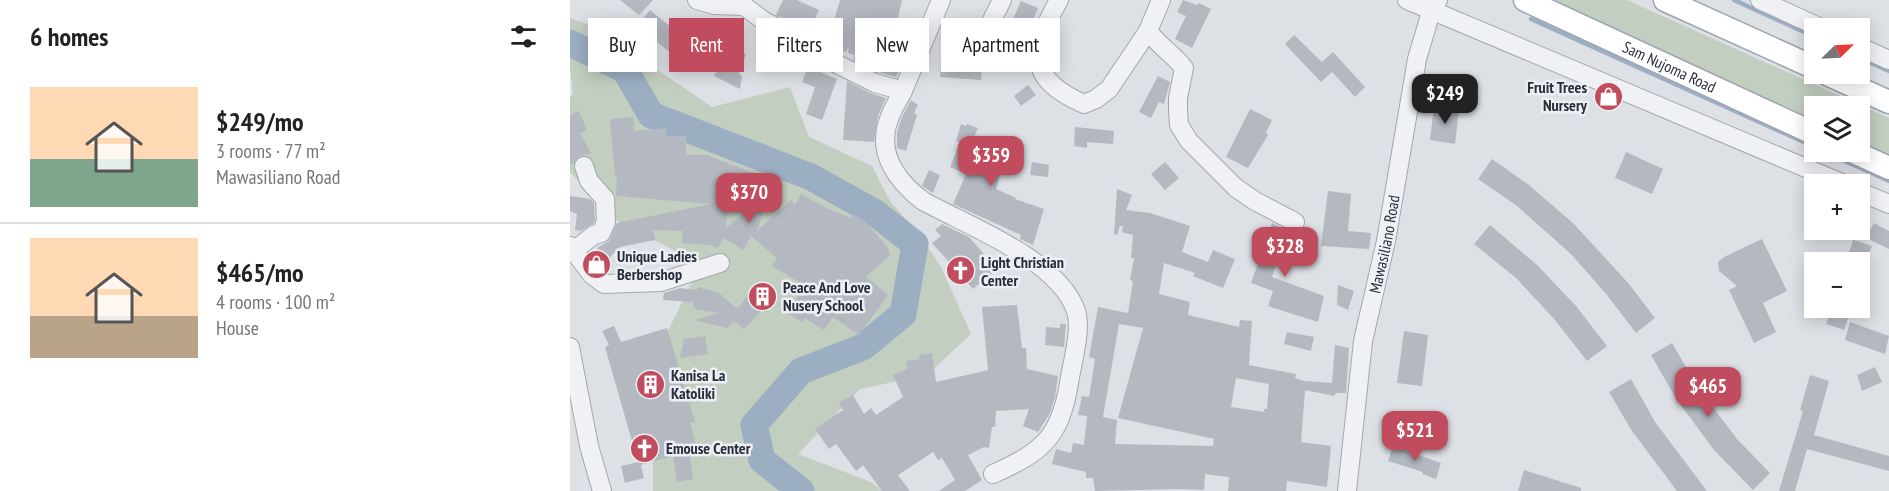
<!DOCTYPE html>
<meta charset="utf-8">
<style>
body{margin:0;font-family:"PT Sans Narrow",sans-serif;background:#f6f6f6;color:#222;height:100vh;display:flex;flex-direction:column;font-size:22px;white-space:nowrap}
*{box-sizing:border-box;margin:0}
p{font-size:20px;color:#767676}
.icon{flex:none;width:33px;height:33px;fill:none;stroke:currentColor;stroke-width:2;stroke-linecap:round;stroke-linejoin:round}
.map{position:relative;flex:1;overflow:hidden}
.panel{display:flex;flex-direction:column;background:#fff;width:570px}
.panel>*{flex:none}
.hud{position:absolute;left:18px;top:18px;width:570px;height:54px;display:flex;gap:12px}
.needle{width:39px;rotate:66deg}
.controls{position:absolute;left:1234px;top:18px;display:grid;gap:12px}
.controls a{display:grid;place-items:center;width:66px;height:66px;border-radius:0px;background:#fff;box-shadow:0 3px 15px #0003;font-size:30px}
.price{position:absolute;translate:-50% -51px;padding:0 14px;border-radius:12px;background:#c04c5d;color:#fff;font-size:20px;line-height:39px;filter:drop-shadow(0 2px 3px #0008)}
.price::after{content:'';position:absolute;left:50%;top:36px;width:18px;height:14px;margin-left:-9px;background:inherit;clip-path:polygon(0 0,100% 0,50% 100%)}
.price.active{background:#222;color:#fff}
ul{padding:0;list-style:none}
li{display:flex;align-items:center;gap:18px;height:150px;padding:0 30px}
li+li{border-top:2px solid #e0e0e0}
li span{display:grid;place-items:center;flex:none;width:168px;height:120px;border-radius:0px;color:#555}
li>.icon{margin-inline-start:auto}
span .icon{width:72px;height:72px;fill:#fffc;stroke-width:1}
li b{font-size:26px}
h2{display:flex;justify-content:space-between;align-items:center;height:72px;padding:0 30px;font-size:26px}
.tag{padding:0 21px;border-radius:0px;background:#fff;box-shadow:0 3px 15px #0003;font-size:21px;line-height:54px}
.tag.active{background:#c04c5d;color:#fff}
main{display:flex;flex:1;min-height:0}
.map>svg:first-child{display:block}
.green{fill:#c2cebf}
.lines{fill:none;stroke-linecap:round;stroke-linejoin:round}
.stream{stroke:#9baec2;stroke-width:4.5}
.river{stroke:#9baec2;stroke-width:27}
.building{fill:#b4b9c1;fill-rule:evenodd}
.minor-casing{stroke:#a3a7ae;stroke-width:20}
.major-casing{stroke:#9da4af;stroke-width:25}
.minor{stroke:#eff1f4;stroke-width:18}
.major{stroke:#fff;stroke-width:22}
.labels{text-anchor:middle;stroke-width:5;stroke-linejoin:round;paint-order:stroke}
.street-label{font-size:16px;fill:#282e3a;stroke:#eceff3}
.poi-label{font-size:16px;font-weight:bold;fill:#282e3a;stroke:#eceff3;text-anchor:start}
</style>
<main>
<section class="panel">
<h2>6 homes<svg class="icon" aria-label="filters" viewBox="0 0 24 24"><path d="M4 7h16M4 17h16"/><circle cx="9" cy="7" r="2"/><circle cx="15" cy="17" r="2"/></svg></h2>
<ul>
<li><span style="background:linear-gradient(#ffd9b3 60%,#7fa58c 0)"><svg class="icon" aria-label="home" viewBox="0 0 24 24"><path d="M3 11l9-7 9 7M6 9v11h12V9"/></svg></span><div><b>$249/mo</b><p>3 rooms · 77 m²</p><p>Mawasiliano Road</p></div></li>
<li><span style="background:linear-gradient(#ffd9b3 65%,#b9a48a 0)"><svg class="icon" aria-label="home" viewBox="0 0 24 24"><path d="M3 11l9-7 9 7M6 9v11h12V9"/></svg></span><div><b>$465/mo</b><p>4 rooms · 100 m²</p><p>House</p></div></li>
</ul>
</section>
<div class="map">
<svg width="1319" height="491" viewBox="0 0 1319 491">
<rect width="100%" height="100%" fill="#dde0e5"/>
<g class="green">
<path d="M978 0H1057L1319 118V155L1290 142V106H1245V121Z"/>
<path d="M0 18 25 27 142 107 220 87 239 137 302 166 320 201 353 239 372 269 401 334 357 375 290 389 228 454 301 482 312 491H83V463L105 408 91 345 127 272 119 258 44 219 0 172V98L3 93 0 69Z"/>
</g>
<g class="lines">
<g class="stream">
<path d="M1164 0 1245 37"/>
<path d="M961 19 1245 147"/>
<path d="M1290 58 1319 71"/>
<path d="M1255 152 1319 181"/>
</g>
<path class="river" d="M0 43 55 70 81 115 241 177 304 212 345 244 333 314 293 347 231 371 184 425 192 460 231 491"/>
</g>
<g class="building">
<path d="M50 0H83L69 15Z"/>
<path d="M213 0H227L249 10 239 31 206 15Z"/>
<path d="M270 0H332L328 18H322L311 50 334 58 326 77 309 72 283 60 285 55 278 53 279 46 276 52 257 45Z"/>
<path d="M613 0 627 5 629 3 641 9 622 48 605 39 616 16 607 12Z"/>
<path d="M451 1 468 8 456 37 450 35 446 43 435 38Z"/>
<path d="M80 10 129 50 117 66 67 26Z"/>
<path d="M724 35 752 62 763 52 795 87 785 97 762 72 751 82 715 44Z"/>
<path d="M158 46 176 54 169 74 172 76 170 89 144 76Z"/>
<path d="M372 58 392 59 397 68 403 69 412 64 411 80 370 77Z"/>
<path d="M238 67 267 79 252 120 236 114 245 87 232 82Z"/>
<path d="M588 76 600 82 594 104 589 102 581 118 569 112Z"/>
<path d="M277 81 300 93 316 98 308 116 304 142 273 140Z"/>
<path d="M458 85 466 95 451 106 444 96Z"/>
<path d="M341 100 348 105 344 113 347 115 336 151 327 148V133L331 119Z"/>
<path d="M864 107 889 110 885 144 860 140Z"/>
<path d="M680 109 702 120 696 133 698 135 678 168 656 157Z"/>
<path d="M9 111 17 130 10 133 21 153 10 156 0 165V115Z"/>
<path d="M63 117 64 131 96 128V136H116V155H137L204 181 187 231 221 200 225 205 231 194 256 208 281 218 283 214 296 222 318 248 320 255 296 277 318 295 289 335 263 317 254 330 235 318 232 322 217 313 235 286 202 266 207 258 181 236 173 250 154 238 147 248 140 245 112 243 113 231 83 230 85 240 50 247 38 259 27 248 39 241 47 223 141 204 46 196 47 179 45 175 40 119ZM159 185 191 198 156 228Z"/>
<path d="M391 124 396 126 397 124 408 128 402 141 443 152 439 169 432 167 426 189 446 198 445 199 474 209 463 245 450 239 451 235 383 204 396 174 380 167 390 142 386 141Z"/>
<path d="M505 127 544 131 543 144 517 142V148L504 146Z"/>
<path d="M1056 152 1093 169 1082 194 1045 178Z"/>
<path d="M922 159 959 185 1004 224 1059 284 1085 318 1066 333 1037 295 1001 254 947 206 908 179Z"/>
<path d="M462 162 479 165 478 177 460 175Z"/>
<path d="M595 162 609 178 595 190 581 174Z"/>
<path d="M359 170 370 175 363 193 352 186Z"/>
<path d="M547 189 562 195 556 210 580 213 620 226 612 252 638 262 643 250 665 259 653 288 623 276 625 273 594 263 589 294 620 302 618 315 669 327 670 320 682 321 679 365 726 374 725 378 735 381 762 383 765 345 779 348 776 393H766L764 396 735 390 731 442 761 446 757 487 717 481 716 491H658L659 477 635 474 634 490 610 489 525 491 523 478H516V472L482 464 486 449 501 453 503 443 514 445 517 416 508 415 512 396 519 397 525 359 519 357 528 307 558 313 563 281 560 280 564 258H561L563 235 552 232 553 226H550L547 235 544 234ZM549 324 573 328 548 418 644 439 643 446 545 444 547 420 533 417ZM666 378 699 384 697 409H694V412L661 407Z"/>
<path d="M758 191 781 194 778 231 801 233 799 249 751 246Z"/>
<path d="M0 196 20 199 24 203 25 220 23 224 11 231 5 230 7 214 0 211Z"/>
<path d="M702 223 720 232 726 233 732 230 726 250 712 246 702 277 754 296 748 322 698 306 703 291 681 283Z"/>
<path d="M1304 223 1319 231V249L1296 238Z"/>
<path d="M372 224 399 237 427 269 403 289 362 243 371 236 365 230Z"/>
<path d="M920 225 967 265 1006 306 1037 346 1017 361 985 320 946 278 904 244Z"/>
<path d="M1192 239 1217 291 1193 303 1206 332 1184 343 1159 290 1167 286 1149 271 1148 262 1154 257Z"/>
<path d="M1283 240 1302 246 1296 262H1276Z"/>
<path d="M188 281 208 296 196 312 193 309 174 329 164 321 157 328 125 320 149 313 127 310 123 306 124 302 93 300 94 293 110 288 127 290 128 287 149 293 166 308 169 307Z"/>
<path d="M768 285 784 291 778 310 767 305Z"/>
<path d="M447 305 452 348H456L457 369 488 376 485 397 480 413 468 432 453 426 459 409 426 411 425 427H422L419 448 414 447 398 455 412 480 395 491H369L385 480 372 458 368 460 363 452 328 475 340 491H312L293 465 286 471 266 444 259 449 245 429 273 410 269 402 283 395 294 414 301 408 306 415 333 397 323 375 337 369 336 361 350 359 349 355 362 353 366 382 418 370 412 307Z"/>
<path d="M1262 308H1282L1274 330 1256 324Z"/>
<path d="M1280 322 1319 336 1315 354 1275 340Z"/>
<path d="M490 324H496L494 347 475 345 476 327 490 328Z"/>
<path d="M44 326 51 342 97 328 125 422 120 423 127 449 119 451 123 479 107 482 103 456 71 465 74 478 55 483 51 466 68 462 35 347 39 345 32 331Z"/>
<path d="M834 331 858 335 852 386 827 383Z"/>
<path d="M717 332 744 337 741 351 714 344Z"/>
<path d="M135 336 138 354 110 358 114 339Z"/>
<path d="M1102 343 1127 386 1167 439 1200 473 1183 490 1144 450 1107 400 1081 355Z"/>
<path d="M1305 367 1312 382 1292 391 1287 375Z"/>
<path d="M1240 375 1259 381 1244 435 1319 456V471L1237 449 1225 491H1209L1233 411 1230 410Z"/>
<path d="M1061 379 1085 422 1137 491H1107L1062 431 1039 392Z"/>
<path d="M823 446 871 463 866 479 852 474 853 472 818 461Z"/>
<path d="M954 470 1011 488V491H948Z"/>
</g>
<g class="lines">
<defs>
<g id="minor">
<path d="M127 0 144 5 174 6 194 21 235 42 259 60 305 83 333 91"/>
<path d="M371 0C359 29 347 57 335 86 331 97 323 107 319 119 306 153 327 181 353 201 398 226 488 259 506 311 512 330 502 363 499 383 490 438 472 452 423 474"/>
<path d="M489 0C462 49 454 78 514 104L526 99 539 89 578 31 591 0"/>
<path d="M837 0 1274 184"/>
<path d="M1190 0 1251 28"/>
<path d="M578 31C589 46 603 54 614 68L608 98V111L609 125 619 141 666 188 685 201 725 222"/>
<path d="M1290 47 1319 60"/>
<path d="M403 58 432 0"/>
<path d="M1290 192 1319 204"/>
<path d="M0 246 22 275 34 284 91 282 150 263"/>
<path d="M3 251 24 235 31 233 36 222 35 199 19 181 14 166"/>
<path d="M0 347 19 446 32 491"/>
<path id="s1" d="M777 491 793 341 816 241 847 59 861 12 868 0"/>
</g>
<g id="major">
<path id="s2" d="M955 0 1245 134"/>
<path d="M1095 0 1245 68"/>
<path d="M1257 74 1319 102"/>
<path d="M1284 152 1319 168"/>
</g>
</defs>
<use href="#minor" class="minor-casing"/>
<use href="#major" class="major-casing"/>
<use href="#minor" class="minor"/>
<use href="#major" class="major"/>
</g>
<defs>
<symbol id="shop-disc" viewBox="-11 -11 22 22"><circle r="9.5" fill="#c04c5d" stroke="#eceff3"/><path d="M-5-2.5h2.3a2.7 3.5 0 0 1 5.4 0H5L5.5 6h-11ZM-1.5-2.5h3a1.5 2.3 0 0 0-3 0Z" fill="#fff"/></symbol>
<symbol id="church-disc" viewBox="-11 -11 22 22"><circle r="9.5" fill="#c04c5d" stroke="#eceff3"/><path d="M-1.2-6h2.4v3.5h3.3v2.4h-3.3V6h-2.4V-.1h-3.3v-2.4h3.3Z" fill="#fff"/></symbol>
<symbol id="building-disc" viewBox="-11 -11 22 22"><circle r="9.5" fill="#c04c5d" stroke="#eceff3"/><path d="M-4-6H4V6H1V3H-1V6H-4ZM-2.5-4.3h1.7v1.8h-1.7ZM.8-4.3h1.7v1.8H.8ZM-2.5-1h1.7V.8h-1.7ZM.8-1h1.7V.8H.8Z" fill="#fff"/></symbol>
</defs>
<g fill-rule="evenodd">
<use href="#shop-disc" x="1022" y="80" width="33" height="33"/>
<use href="#shop-disc" x="10" y="248" width="33" height="33"/>
<use href="#church-disc" x="374" y="254" width="33" height="33"/>
<use href="#building-disc" x="176" y="280" width="33" height="33"/>
<use href="#building-disc" x="64" y="368" width="33" height="33"/>
<use href="#church-disc" x="58" y="432" width="33" height="33"/>
</g>
<g class="labels">
<g class="street-label">
<text dy="6" stroke="none"><textPath href="#s2" startOffset="159">Sam Nujoma Road</textPath></text>
<text dy="6" stroke="none"><textPath href="#s1" startOffset="250">Mawasiliano Road</textPath></text>
</g>
<g class="poi-label">
<text x="1017" y="93" text-anchor="end">Fruit Trees<tspan x="1017" dy="18">Nursery</tspan></text>
<text x="47" y="262">Unique Ladies<tspan x="47" dy="18">Berbershop</tspan></text>
<text x="411" y="268">Light Christian<tspan x="411" dy="18">Center</tspan></text>
<text x="213" y="293">Peace And Love<tspan x="213" dy="18">Nusery School</tspan></text>
<text x="101" y="381">Kanisa La<tspan x="101" dy="18">Katoliki</tspan></text>
<text x="96" y="454">Emouse Center</text>
</g>
</g>
</svg>
<div class="controls">
<a><svg class="needle" viewBox="-14 -14 28 28"><path d="M0-13l5 13h-10z" fill="#e53935"/><path d="M0 13l5-13h-10z" fill="#767676"/></svg></a>
<a><svg class="icon" aria-label="layers" viewBox="0 0 24 24"><path d="M12 4l9 5-9 5-9-5zM3 14l9 5 9-5"/></svg></a>
<a>+</a>
<a>−</a>
</div>
<b class="price active" style="left:875px;top:125px">$249</b>
<b class="price" style="left:421px;top:187px">$359</b>
<b class="price" style="left:179px;top:224px">$370</b>
<b class="price" style="left:715px;top:278px">$328</b>
<b class="price" style="left:1138px;top:418px">$465</b>
<b class="price" style="left:845px;top:462px">$521</b>
<div class="hud">
<a class="tag">Buy</a>
<a class="tag active">Rent</a>
<a class="tag">Filters</a>
<a class="tag">New</a>
<a class="tag">Apartment</a>
</div>
</div>
</main>
